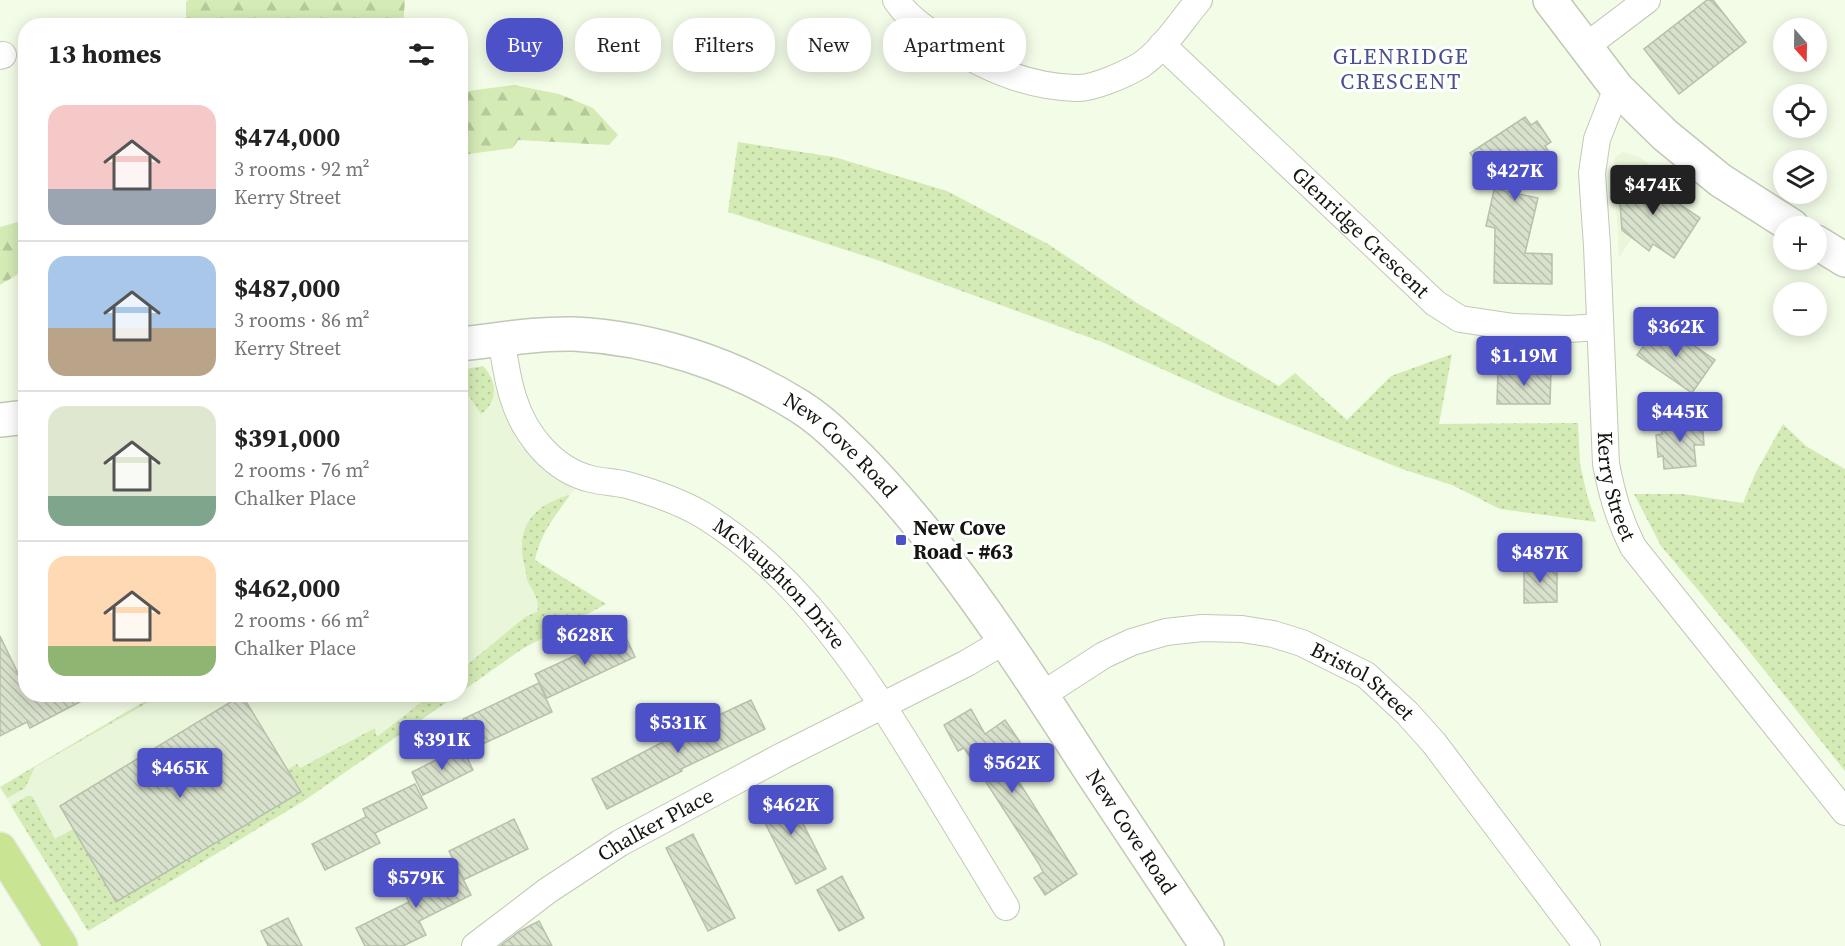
<!DOCTYPE html>
<meta charset="utf-8">
<style>
body{margin:0;font-family:"Source Serif 4",serif;background:#f2f2f2;color:#222;height:100vh;display:flex;flex-direction:column;font-size:22px;white-space:nowrap}
*{box-sizing:border-box;margin:0}
p{font-size:20px;color:#767676}
.icon{flex:none;width:33px;height:33px;fill:none;stroke:currentColor;stroke-width:2;stroke-linecap:round;stroke-linejoin:round}
.map{position:relative;flex:1;overflow:hidden}
.side{position:absolute;left:18px;top:18px;width:450px;height:684px;display:flex;flex-direction:column;background:#fff;border-radius:24px;box-shadow:0 3px 15px #0003}
.side>*{flex:none}
.top-card{position:absolute;left:486px;top:18px;width:570px;height:54px;display:flex;gap:12px}
.needle{width:39px;rotate:160deg}
.buttons{position:absolute;left:1773px;top:18px;display:grid;gap:12px}
.buttons a{display:grid;place-items:center;width:54px;height:54px;border-radius:50%;background:#fff;box-shadow:0 3px 15px #0003;font-size:30px}
.price{position:absolute;translate:-50% -51px;padding:0 14px;border-radius:6px;background:#4d51c7;color:#fff;font-size:20px;line-height:39px;filter:drop-shadow(0 2px 3px #0008)}
.price::after{content:'';position:absolute;left:50%;top:36px;width:18px;height:14px;margin-left:-9px;background:inherit;clip-path:polygon(0 0,100% 0,50% 100%)}
.price.active{background:#222;color:#fff}
ul{padding:0;list-style:none}
li{display:flex;align-items:center;gap:18px;height:150px;padding:0 30px}
li+li{border-top:2px solid #e0e0e0}
li span{display:grid;place-items:center;flex:none;width:168px;height:120px;border-radius:18px;color:#555}
li>.icon{margin-inline-start:auto}
span .icon{width:72px;height:72px;fill:#fffc;stroke-width:1}
li b{font-size:26px}
h2{display:flex;justify-content:space-between;align-items:center;height:72px;padding:0 30px;font-size:26px}
.pill{padding:0 21px;border-radius:24px;background:#fff;box-shadow:0 3px 15px #0003;font-size:21px;line-height:54px}
.pill.active{background:#4d51c7;color:#fff}
.map>svg:first-child{display:block}
.built{fill:#e9f6d9}
.grass{fill:url(#grass-dots)}
.forest{fill:url(#forest-firs)}
.building{fill:url(#building-back-hatch);stroke:#b7c0ab;stroke-width:1.5}
.lines{fill:none;stroke-linecap:round;stroke-linejoin:round}
.street-casing{stroke:#c0c9b5;stroke-width:28}
.secondary-casing{stroke:#c0c9b5;stroke-width:36}
.primary-casing{stroke:#ececec;stroke-width:36}
.street{stroke:#fff;stroke-width:26}
.secondary{stroke:#fff;stroke-width:33}
.primary{stroke:#c9e594;stroke-width:33}
.poi-dot{fill:#4d51c7;stroke:#fff;stroke-width:2}
.labels{text-anchor:middle;stroke-width:6;stroke-linejoin:round;paint-order:stroke}
.street-label{font-size:21px;fill:#13160f;stroke:#fff}
.poi-label{font-size:21px;font-weight:bold;fill:#13160f;stroke:#fff;text-anchor:start}
.neighbourhood-label{font-size:22px;letter-spacing:1.5px;fill:#49508e;stroke:#fff}
</style>
<div class="map">
<svg width="1845" height="946" viewBox="0 0 1845 946">
<defs>
<pattern id="grass-dots" width="8" height="8" patternUnits="userSpaceOnUse" patternTransform="scale(1.5)"><rect width="8" height="8" fill="#d5ebb6"/><path d="M2 2h.1M6 6h.1" fill="none" stroke="#b6c99b" stroke-width="1.8" stroke-linecap="round"/></pattern>
<pattern id="forest-firs" width="22" height="20" patternUnits="userSpaceOnUse" patternTransform="scale(1.5)"><rect width="22" height="20" fill="#d5ebb6"/><path d="M5 1l3.5 6h-7zM16 11l3.5 6h-7z" fill="#b6c99b"/></pattern>
<pattern id="building-back-hatch" width="6" height="6" patternUnits="userSpaceOnUse" patternTransform="scale(1.5)"><rect width="6" height="6" fill="#d8e1cc"/><path d="M-1 5l2 2M0 0l6 6M5-1l2 2" fill="none" stroke="#b8c0ae"/></pattern>
</defs>
<rect width="100%" height="100%" fill="#f3fce7"/>
<g class="built">
<path d="M1623 152 1639 157 1669 179 1619 258 1614 164 1615 157Z"/>
<path d="M483 366 493 380 504 413 518 444 548 471 577 486 548 525 538 546 535 560 606 604 522 649 461 692V370Z"/>
<path d="M155 695H457L302 802 88 931 0 787Z"/>
</g>
<g class="grass">
<path d="M738 142 834 157 947 191 1048 244 1137 303 1279 386 1295 373 1347 420 1391 376 1452 354 1439 424 1578 423 1580 464 1587 495 1596 522 1500 509 1452 485 1402 469 1222 396 1102 342 877 260 728 212Z"/>
<path d="M483 366C497 381 499 401 481 414L469 396 461 400 460 370Z"/>
<path d="M1783 424 1806 446 1845 469V771L1745 646 1661 546 1634 494H1683L1743 503 1756 472Z"/>
<path d="M570 495C555 516 540 534 535 560L606 604 522 649 461 692V670L525 617 537 612C540 599 533 592 528 582 526 578 526 572 525 568 514 529 532 505 570 495Z"/>
<path d="M155 695H161L35 767 25 788 7 798 0 787Z"/>
<path d="M431 695H457L302 802 88 931 11 806 27 796H32L55 839 73 829 287 770 297 764 300 768 375 728 376 735 378 736Z"/>
</g>
<g class="forest">
<path d="M188 0H405L403 25H186V2Z"/>
<path d="M514 85 559 94 593 108 618 135 609 145 518 140 513 148 461 155V92Z"/>
<path d="M25 220V270L0 285V227Z"/>
</g>
<g class="building">
<path d="M1707 0H1713L1746 42 1679 94 1644 49Z"/>
<path d="M1525 117 1531 125 1537 121 1551 142 1545 146 1552 156 1500 190 1538 198 1525 253 1552 254V284L1494 283 1495 228 1486 226 1494 190 1470 153Z"/>
<path d="M1631 171 1700 218 1674 258 1653 244 1649 251 1622 230 1618 177Z"/>
<path d="M1660 322 1715 360 1692 393 1637 355Z"/>
<path d="M1498 370 1551 371 1550 404H1497Z"/>
<path d="M1702 419 1704 445H1694L1696 466 1664 469 1663 456 1658 457 1656 435 1662 434 1661 422Z"/>
<path d="M1557 564V602L1524 603V565Z"/>
<path d="M624 633 635 657 547 698 535 674Z"/>
<path d="M0 636 26 690V694H95L30 728 27 722 0 736Z"/>
<path d="M539 683 552 712 476 747 463 719Z"/>
<path d="M242 695 301 792 116 902 60 806Z"/>
<path d="M751 700 765 729 681 769 682 771 607 809 592 779 680 733Z"/>
<path d="M971 709 985 734 1005 720 1020 742 1002 755 1077 874 1045 895 1034 878 1043 872 1039 864 964 748 958 751 944 725Z"/>
<path d="M462 747 473 770 423 795 412 772Z"/>
<path d="M415 784 427 808 375 833 380 843 325 870 312 844 366 817 363 809Z"/>
<path d="M785 788 826 869 796 884 755 803Z"/>
<path d="M514 819 528 849 463 880 449 851Z"/>
<path d="M693 834 735 918 708 931 666 848Z"/>
<path d="M455 863 471 895 419 921 426 935 403 946H365L356 928 409 902 402 888Z"/>
<path d="M842 876 864 918 839 931 817 890Z"/>
<path d="M288 918 302 946H268L261 931Z"/>
<path d="M539 921 552 946H500L520 931Z"/>
</g>
<g class="lines">
<defs>
<g id="street">
<path d="M896 0C907 17 924 28 940 39 980 66 1027 87 1076 88 1093 89 1126 74 1141 65 1164 49 1181 21 1199 0"/>
<path id="s1" d="M1162 45 1413 282 1435 303 1460 319 1514 327 1569 329 1599 327"/>
<path d="M1585 47 1647 0"/>
<path d="M0 56 3 55"/>
<path id="s2" d="M1617 88 1597 139 1592 173 1597 246 1606 464C1612 495 1619 519 1633 547L1845 812"/>
<path id="s3" d="M501 340C505 359 507 379 513 397 524 434 553 470 591 479 603 482 615 482 627 485 652 492 681 502 703 515 800 575 862 671 921 767 949 813 977 860 1006 907"/>
<path id="s4" d="M1042 695 1104 655 1132 642 1166 632 1202 628 1242 629 1273 634 1302 643 1366 675 1407 713 1434 743 1587 946"/>
<path id="s5" d="M475 946 547 891 620 843 782 756 967 663 1006 640"/>
</g>
<g id="secondary">
<path d="M1550 0 1617 88 1665 135 1720 180 1792 226"/>
<path d="M1816 242 1845 260"/>
<path id="s6" d="M460 344C498 340 536 333 574 334 653 338 732 364 799 406 815 416 830 429 843 442 876 473 905 507 933 542 991 616 1041 694 1092 773 1130 831 1169 888 1207 946"/>
<path d="M0 420 26 417"/>
</g>
<path id="primary" d="M0 849 61 946"/>
</defs>
<use href="#street" class="street-casing"/>
<use href="#secondary" class="secondary-casing"/>
<use href="#primary" class="primary-casing"/>
<use href="#street" class="street"/>
<use href="#secondary" class="secondary"/>
<use href="#primary" class="primary"/>
</g>
<rect class="poi-dot" x="895" y="534" width="12" height="12" rx="3"/>
<g class="labels">
<g class="street-label">
<text dy="7" stroke="none"><textPath href="#s1" startOffset="273">Glenridge Crescent</textPath></text>
<text dy="7" stroke="none"><textPath href="#s6" startOffset="410">New Cove Road</textPath></text>
<text dy="7" stroke="none"><textPath href="#s2" startOffset="404">Kerry Street</textPath></text>
<text dy="7" stroke="none"><textPath href="#s3" startOffset="398">McNaughton Drive</textPath></text>
<text dy="7" stroke="none"><textPath href="#s4" startOffset="350">Bristol Street</textPath></text>
<text dy="7" stroke="none"><textPath href="#s5" startOffset="218">Chalker Place</textPath></text>
<text dy="7" stroke="none"><textPath href="#s6" startOffset="896">New Cove Road</textPath></text>
</g>
<g class="poi-label">
<text x="913" y="535">New Cove<tspan x="913" dy="24">Road - #63</tspan></text>
</g>
<g class="neighbourhood-label">
<text x="1401" y="64">GLENRIDGE<tspan x="1401" dy="25">CRESCENT</tspan></text>
</g>
</g>
</svg>
<div class="buttons">
<a><svg class="needle" viewBox="-14 -14 28 28"><path d="M0-13l5 13h-10z" fill="#e53935"/><path d="M0 13l5-13h-10z" fill="#767676"/></svg></a>
<a><svg class="icon" aria-label="locate" viewBox="0 0 24 24"><circle cx="12" cy="12" r="6"/><path d="M12 2v4M12 18v4M2 12h4M18 12h4"/></svg></a>
<a><svg class="icon" aria-label="layers" viewBox="0 0 24 24"><path d="M12 4l9 5-9 5-9-5zM3 14l9 5 9-5"/></svg></a>
<a>+</a>
<a>−</a>
</div>
<b class="price" style="left:1515px;top:202px">$427K</b>
<b class="price active" style="left:1653px;top:216px">$474K</b>
<b class="price" style="left:1676px;top:358px">$362K</b>
<b class="price" style="left:1524px;top:387px">$1.19M</b>
<b class="price" style="left:1680px;top:443px">$445K</b>
<b class="price" style="left:1540px;top:584px">$487K</b>
<b class="price" style="left:585px;top:666px">$628K</b>
<b class="price" style="left:678px;top:754px">$531K</b>
<b class="price" style="left:442px;top:771px">$391K</b>
<b class="price" style="left:1012px;top:794px">$562K</b>
<b class="price" style="left:180px;top:799px">$465K</b>
<b class="price" style="left:791px;top:836px">$462K</b>
<b class="price" style="left:416px;top:909px">$579K</b>
<div class="top-card">
<a class="pill active">Buy</a>
<a class="pill">Rent</a>
<a class="pill">Filters</a>
<a class="pill">New</a>
<a class="pill">Apartment</a>
</div>
<section class="side">
<h2>13 homes<svg class="icon" aria-label="filters" viewBox="0 0 24 24"><path d="M4 7h16M4 17h16"/><circle cx="9" cy="7" r="2"/><circle cx="15" cy="17" r="2"/></svg></h2>
<ul>
<li><span style="background:linear-gradient(#f6c9c9 70%,#9aa5b1 0)"><svg class="icon" aria-label="home" viewBox="0 0 24 24"><path d="M3 11l9-7 9 7M6 9v11h12V9"/></svg></span><div><b>$474,000</b><p>3 rooms · 92 m²</p><p>Kerry Street</p></div></li>
<li><span style="background:linear-gradient(#a9c7e8 60%,#b9a48a 0)"><svg class="icon" aria-label="home" viewBox="0 0 24 24"><path d="M3 11l9-7 9 7M6 9v11h12V9"/></svg></span><div><b>$487,000</b><p>3 rooms · 86 m²</p><p>Kerry Street</p></div></li>
<li><span style="background:linear-gradient(#dfe7d0 75%,#7fa58c 0)"><svg class="icon" aria-label="home" viewBox="0 0 24 24"><path d="M3 11l9-7 9 7M6 9v11h12V9"/></svg></span><div><b>$391,000</b><p>2 rooms · 76 m²</p><p>Chalker Place</p></div></li>
<li><span style="background:linear-gradient(#ffd9b3 75%,#8fb573 0)"><svg class="icon" aria-label="home" viewBox="0 0 24 24"><path d="M3 11l9-7 9 7M6 9v11h12V9"/></svg></span><div><b>$462,000</b><p>2 rooms · 66 m²</p><p>Chalker Place</p></div></li>
</ul>
</section>
</div>
